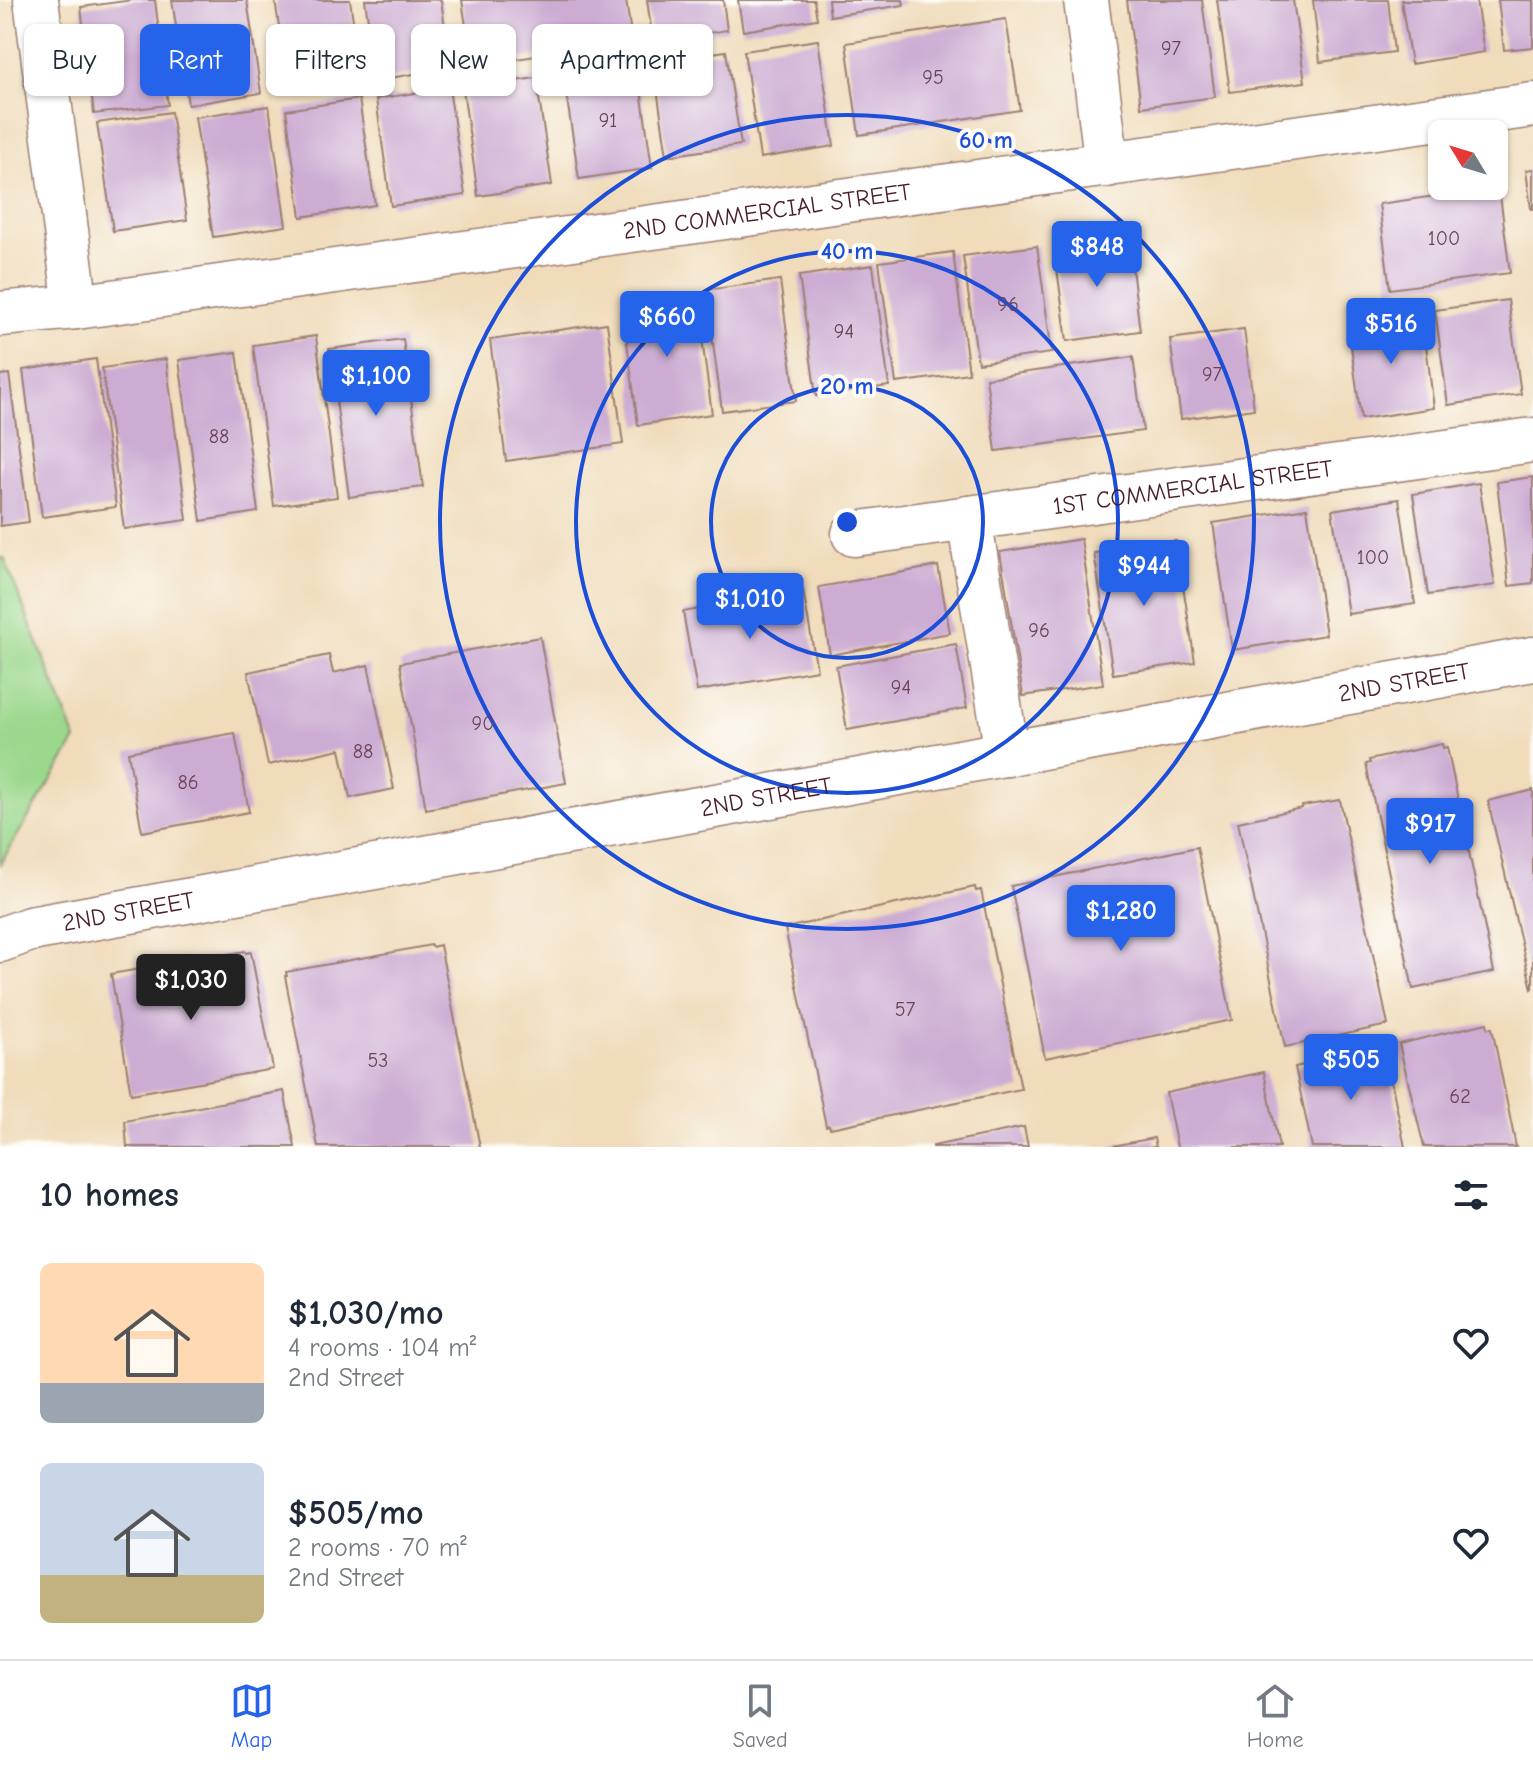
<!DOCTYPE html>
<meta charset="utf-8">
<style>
body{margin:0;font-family:"Comic Neue",sans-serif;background:#f6f6f7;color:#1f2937;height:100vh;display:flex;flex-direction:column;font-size:30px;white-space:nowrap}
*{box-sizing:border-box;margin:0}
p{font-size:26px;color:#747a83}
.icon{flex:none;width:44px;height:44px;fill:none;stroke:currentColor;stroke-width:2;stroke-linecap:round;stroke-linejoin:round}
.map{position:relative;height:1147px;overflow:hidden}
.details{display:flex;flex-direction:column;background:#fff;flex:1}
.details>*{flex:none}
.banner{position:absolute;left:24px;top:24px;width:800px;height:72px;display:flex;gap:16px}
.needle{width:52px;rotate:308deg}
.tools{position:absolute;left:1428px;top:120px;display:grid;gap:16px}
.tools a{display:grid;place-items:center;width:80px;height:80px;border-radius:12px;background:#fff;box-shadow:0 2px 6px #0004;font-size:40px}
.price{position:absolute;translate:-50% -68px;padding:0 18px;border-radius:8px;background:#2563eb;color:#fff;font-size:26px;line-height:52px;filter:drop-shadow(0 2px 4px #0008)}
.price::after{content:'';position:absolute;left:50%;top:48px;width:24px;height:18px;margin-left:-12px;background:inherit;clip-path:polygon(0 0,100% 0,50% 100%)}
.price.active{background:#222;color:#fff}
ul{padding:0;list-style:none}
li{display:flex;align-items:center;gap:24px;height:200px;padding:0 40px}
li span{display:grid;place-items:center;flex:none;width:224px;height:160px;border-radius:12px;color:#555}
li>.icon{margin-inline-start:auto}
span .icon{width:96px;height:96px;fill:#fffc;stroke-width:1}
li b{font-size:34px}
h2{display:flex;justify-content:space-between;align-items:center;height:96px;padding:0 40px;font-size:34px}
.pill{padding:0 28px;border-radius:12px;background:#fff;box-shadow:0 2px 6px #0004;font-size:28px;line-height:72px}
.pill.active{background:#2563eb;color:#fff}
.tabs{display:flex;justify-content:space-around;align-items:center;height:112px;border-top:2px solid #e0e1e3;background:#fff;font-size:22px;color:#747a83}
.tabs a{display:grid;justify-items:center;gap:4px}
.tabs .active{color:#2563eb}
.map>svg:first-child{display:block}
.green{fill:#9bd88d;stroke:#727c5c;stroke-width:2}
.building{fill:#ccacd3}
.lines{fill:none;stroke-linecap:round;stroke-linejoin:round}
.minor-casing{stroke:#9d7e73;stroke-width:47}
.minor{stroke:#fff;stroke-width:44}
.ring{fill:none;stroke:#1d4ed8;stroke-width:4}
.labels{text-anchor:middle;stroke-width:8;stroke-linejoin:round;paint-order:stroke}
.number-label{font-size:20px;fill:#6a4255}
.street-label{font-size:24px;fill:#4a1f2b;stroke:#fdfcf7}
.centre{fill:#1d4ed8;stroke:#fdfcf7;stroke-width:4}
.ring-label{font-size:24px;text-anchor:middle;font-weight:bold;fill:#1d4ed8;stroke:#fdfcf7;stroke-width:8;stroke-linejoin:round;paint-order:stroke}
</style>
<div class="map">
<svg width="1533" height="1147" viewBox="0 0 1533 1147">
<rect width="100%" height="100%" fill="#fdfcf7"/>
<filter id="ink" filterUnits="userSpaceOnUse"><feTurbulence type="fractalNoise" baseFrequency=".0125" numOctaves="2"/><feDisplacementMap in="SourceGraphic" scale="16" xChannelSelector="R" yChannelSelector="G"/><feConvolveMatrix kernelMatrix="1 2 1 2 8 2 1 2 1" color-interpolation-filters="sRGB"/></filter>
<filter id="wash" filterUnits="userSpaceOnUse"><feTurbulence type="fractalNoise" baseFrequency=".006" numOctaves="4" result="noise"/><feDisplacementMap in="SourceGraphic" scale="32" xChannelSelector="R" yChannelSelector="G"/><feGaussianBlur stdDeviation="1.8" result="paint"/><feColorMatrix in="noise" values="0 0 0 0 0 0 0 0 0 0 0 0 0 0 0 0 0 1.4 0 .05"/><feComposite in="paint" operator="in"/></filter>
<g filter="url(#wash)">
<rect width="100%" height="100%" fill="#f0dcbb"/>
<path class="green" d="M0 558H4L76 740 0 864Z"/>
<g id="blocks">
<g class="building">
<path d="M133 0H155L168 105 94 114 81 7Z"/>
<path d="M172 0H247L261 93 188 105Z"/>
<path d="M275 0H350L361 74 288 85Z"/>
<path d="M365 0H441L451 68 377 80Z"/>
<path d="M462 0H626L632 41 472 66Z"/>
<path d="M647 0H723L727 30 653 42Z"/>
<path d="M738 0H814L817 19 743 31Z"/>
<path d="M828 0H903L904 5 830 16Z"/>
<path d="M1127 0H1202L1215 97 1141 107Z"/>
<path d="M1217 0H1293L1305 82 1230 92Z"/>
<path d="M1313 0H1388L1394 52 1320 62Z"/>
<path d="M1401 0H1476L1484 52 1411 64Z"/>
<path d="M1498 0H1533V47L1504 50Z"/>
<path d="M1006 19 1020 110 859 135 846 43Z"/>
<path d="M818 40 834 146 760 158 744 51Z"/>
<path d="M726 51 741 145 667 156 653 62Z"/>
<path d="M637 61 652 168 579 179 563 72Z"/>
<path d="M536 78 552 185 478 196 463 89Z"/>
<path d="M449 88 465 195 391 206 376 99Z"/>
<path d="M359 99 375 205 301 217 286 110Z"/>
<path d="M269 106 286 226 213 237 195 117Z"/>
<path d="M171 112 187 220 113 231 97 123Z"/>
<path d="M1533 169V209H1531L1526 170Z"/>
<path d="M1499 187 1510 273 1390 289 1379 204Z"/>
<path d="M1128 237 1140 331 1067 341 1054 247Z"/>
<path d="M1037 246 1052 353 978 363 963 256Z"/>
<path d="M953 252 969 373 896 383 879 262Z"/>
<path d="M873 265 889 386 816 396 799 276Z"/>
<path d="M780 280 796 401 722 411 706 290Z"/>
<path d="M696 294 712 414 638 425 622 304Z"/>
<path d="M1508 300 1521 394 1448 405 1435 310Z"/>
<path d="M1422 314 1434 408 1361 419 1348 324Z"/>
<path d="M607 323 623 444 506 461 490 340Z"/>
<path d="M1244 329 1254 409 1181 419 1170 339Z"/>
<path d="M316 336 337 497 274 506 253 345Z"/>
<path d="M403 339 423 487 349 497 329 349Z"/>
<path d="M237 352 258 512 201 521 179 360Z"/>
<path d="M1133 357 1143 431 996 451 986 378Z"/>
<path d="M96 359 116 507 42 517 23 370Z"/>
<path d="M166 359 187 520 124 529 102 368Z"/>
<path d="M9 374 29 522 0 526V375Z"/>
<path d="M1533 477V583L1509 586 1497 482Z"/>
<path d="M1479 483 1495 585 1428 595 1413 494Z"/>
<path d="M1399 499 1415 604 1348 614 1332 510Z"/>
<path d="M1307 508 1326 635 1232 650 1213 523Z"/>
<path d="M1081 539 1103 684 1023 696 1000 552Z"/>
<path d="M1176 541 1195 662 1113 674 1094 553Z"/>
<path d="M938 566 950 633 830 655 819 587Z"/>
<path d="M803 590 817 670 697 691 683 612Z"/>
<path d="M540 637 566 783 426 809 400 663Z"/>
<path d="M956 644 967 708 847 730 836 666Z"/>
<path d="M329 655 333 673 368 665 394 789 350 798 340 749 268 765 248 672Z"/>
<path d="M235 733 249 812 142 832 128 752Z"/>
<path d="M1442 744 1443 748 1447 747 1494 972 1413 989 1366 764 1370 763 1369 760Z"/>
<path d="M1533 790V988L1532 989 1488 801Z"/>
<path d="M1340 800 1388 1025 1285 1047 1238 822 1302 808V806Z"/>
<path d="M1197 847 1232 1020 1045 1058 1011 886Z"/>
<path d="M975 887 976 891 981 890 1021 1089 830 1128 829 1125 826 1126 785 928Z"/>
<path d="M431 945 432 947 440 945 480 1147H318L285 976H287L286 972Z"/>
<path d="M245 951 246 953 251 952 273 1069 131 1094 111 974Z"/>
<path d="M1487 1023 1488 1028H1492L1516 1147H1424L1399 1044Z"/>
<path d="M1384 1047 1405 1147H1312L1295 1067Z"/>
<path d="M1264 1072 1279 1147H1177L1166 1093Z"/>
<path d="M284 1091 295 1147H127L125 1121Z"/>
<path d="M1024 1127 1028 1147H933V1146Z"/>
<path d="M1154 1138 1156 1147H1112V1146Z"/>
</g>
</g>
</g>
<g filter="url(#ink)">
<use href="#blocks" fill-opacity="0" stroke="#9d7e73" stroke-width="2"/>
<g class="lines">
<defs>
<g id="minor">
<path d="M36 0 76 307"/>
<path d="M1086 0 1107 165"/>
<path id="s1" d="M0 314 76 307 1533 105"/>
<path d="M969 518 1007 754"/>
<path id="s2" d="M854 534 1533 440"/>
<path id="s3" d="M0 940 30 929 1533 659"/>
</g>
</defs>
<use href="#minor" class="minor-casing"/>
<use href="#minor" class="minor"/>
</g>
</g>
<g class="ring">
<circle cx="847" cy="522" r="136"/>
<circle cx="847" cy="522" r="271"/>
<circle cx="847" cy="522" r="407"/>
</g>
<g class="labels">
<g class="number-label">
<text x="1171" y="55">97</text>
<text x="933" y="84">95</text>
<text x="608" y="127">91</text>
<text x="1444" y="245">100</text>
<text x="1008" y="311">96</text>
<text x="844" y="338">94</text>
<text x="1212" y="381">97</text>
<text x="219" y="443">88</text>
<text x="1373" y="564">100</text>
<text x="1039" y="637">96</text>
<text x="901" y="694">94</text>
<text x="483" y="730">90</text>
<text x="363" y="758">88</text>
<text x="188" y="789">86</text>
<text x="905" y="1016">57</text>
<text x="378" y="1067">53</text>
<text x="1460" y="1103">62</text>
</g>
<g class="street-label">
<text dy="8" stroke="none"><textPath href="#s1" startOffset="774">2ND COMMERCIAL STREET</textPath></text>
<text dy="8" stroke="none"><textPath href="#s2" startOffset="342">1ST COMMERCIAL STREET</textPath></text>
<text dy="8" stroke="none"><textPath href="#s3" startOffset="1428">2ND STREET</textPath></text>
<text dy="8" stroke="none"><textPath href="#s3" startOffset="780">2ND STREET</textPath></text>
<text dy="8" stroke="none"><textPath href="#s3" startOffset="132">2ND STREET</textPath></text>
</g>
</g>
<circle cx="847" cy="522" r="12" class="centre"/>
<g class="ring-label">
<text x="986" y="148">60 m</text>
<text x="847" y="259">40 m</text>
<text x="847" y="394">20 m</text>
</g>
</svg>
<div class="tools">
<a><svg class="needle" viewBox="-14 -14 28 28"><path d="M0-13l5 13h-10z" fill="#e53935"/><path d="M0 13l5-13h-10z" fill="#747a83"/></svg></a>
</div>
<b class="price" style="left:1097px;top:289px">$848</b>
<b class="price" style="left:667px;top:359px">$660</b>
<b class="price" style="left:1391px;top:366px">$516</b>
<b class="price" style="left:376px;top:418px">$1,100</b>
<b class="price" style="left:1144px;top:608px">$944</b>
<b class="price" style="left:750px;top:641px">$1,010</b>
<b class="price" style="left:1430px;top:866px">$917</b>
<b class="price" style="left:1121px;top:953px">$1,280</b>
<b class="price active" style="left:191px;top:1022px">$1,030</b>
<b class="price" style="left:1351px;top:1102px">$505</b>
<div class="banner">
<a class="pill">Buy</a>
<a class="pill active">Rent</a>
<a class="pill">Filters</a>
<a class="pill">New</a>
<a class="pill">Apartment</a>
</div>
</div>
<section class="details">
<h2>10 homes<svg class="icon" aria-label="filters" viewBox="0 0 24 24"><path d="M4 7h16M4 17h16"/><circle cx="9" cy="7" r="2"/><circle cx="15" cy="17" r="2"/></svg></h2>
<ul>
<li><span style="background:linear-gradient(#ffd9b3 75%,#9aa5b1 0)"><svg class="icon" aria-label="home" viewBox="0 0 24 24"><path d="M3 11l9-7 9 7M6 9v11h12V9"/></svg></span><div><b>$1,030/mo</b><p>4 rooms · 104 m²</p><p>2nd Street</p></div><svg class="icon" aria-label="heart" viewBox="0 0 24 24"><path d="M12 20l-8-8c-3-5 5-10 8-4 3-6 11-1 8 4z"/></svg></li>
<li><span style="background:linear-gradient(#c9d6e8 70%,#c2b280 0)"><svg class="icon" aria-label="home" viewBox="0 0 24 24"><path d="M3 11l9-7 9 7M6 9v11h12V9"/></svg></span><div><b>$505/mo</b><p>2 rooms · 70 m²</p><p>2nd Street</p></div><svg class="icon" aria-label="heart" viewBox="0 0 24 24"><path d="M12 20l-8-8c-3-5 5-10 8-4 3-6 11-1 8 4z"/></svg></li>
</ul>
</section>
<nav class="tabs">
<a class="active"><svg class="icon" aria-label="map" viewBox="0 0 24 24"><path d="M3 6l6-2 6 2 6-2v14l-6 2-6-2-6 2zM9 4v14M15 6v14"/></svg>Map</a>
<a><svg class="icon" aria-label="saved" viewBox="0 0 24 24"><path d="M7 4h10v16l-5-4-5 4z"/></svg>Saved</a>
<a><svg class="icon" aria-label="home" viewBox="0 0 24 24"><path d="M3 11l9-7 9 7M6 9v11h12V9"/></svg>Home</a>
</nav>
